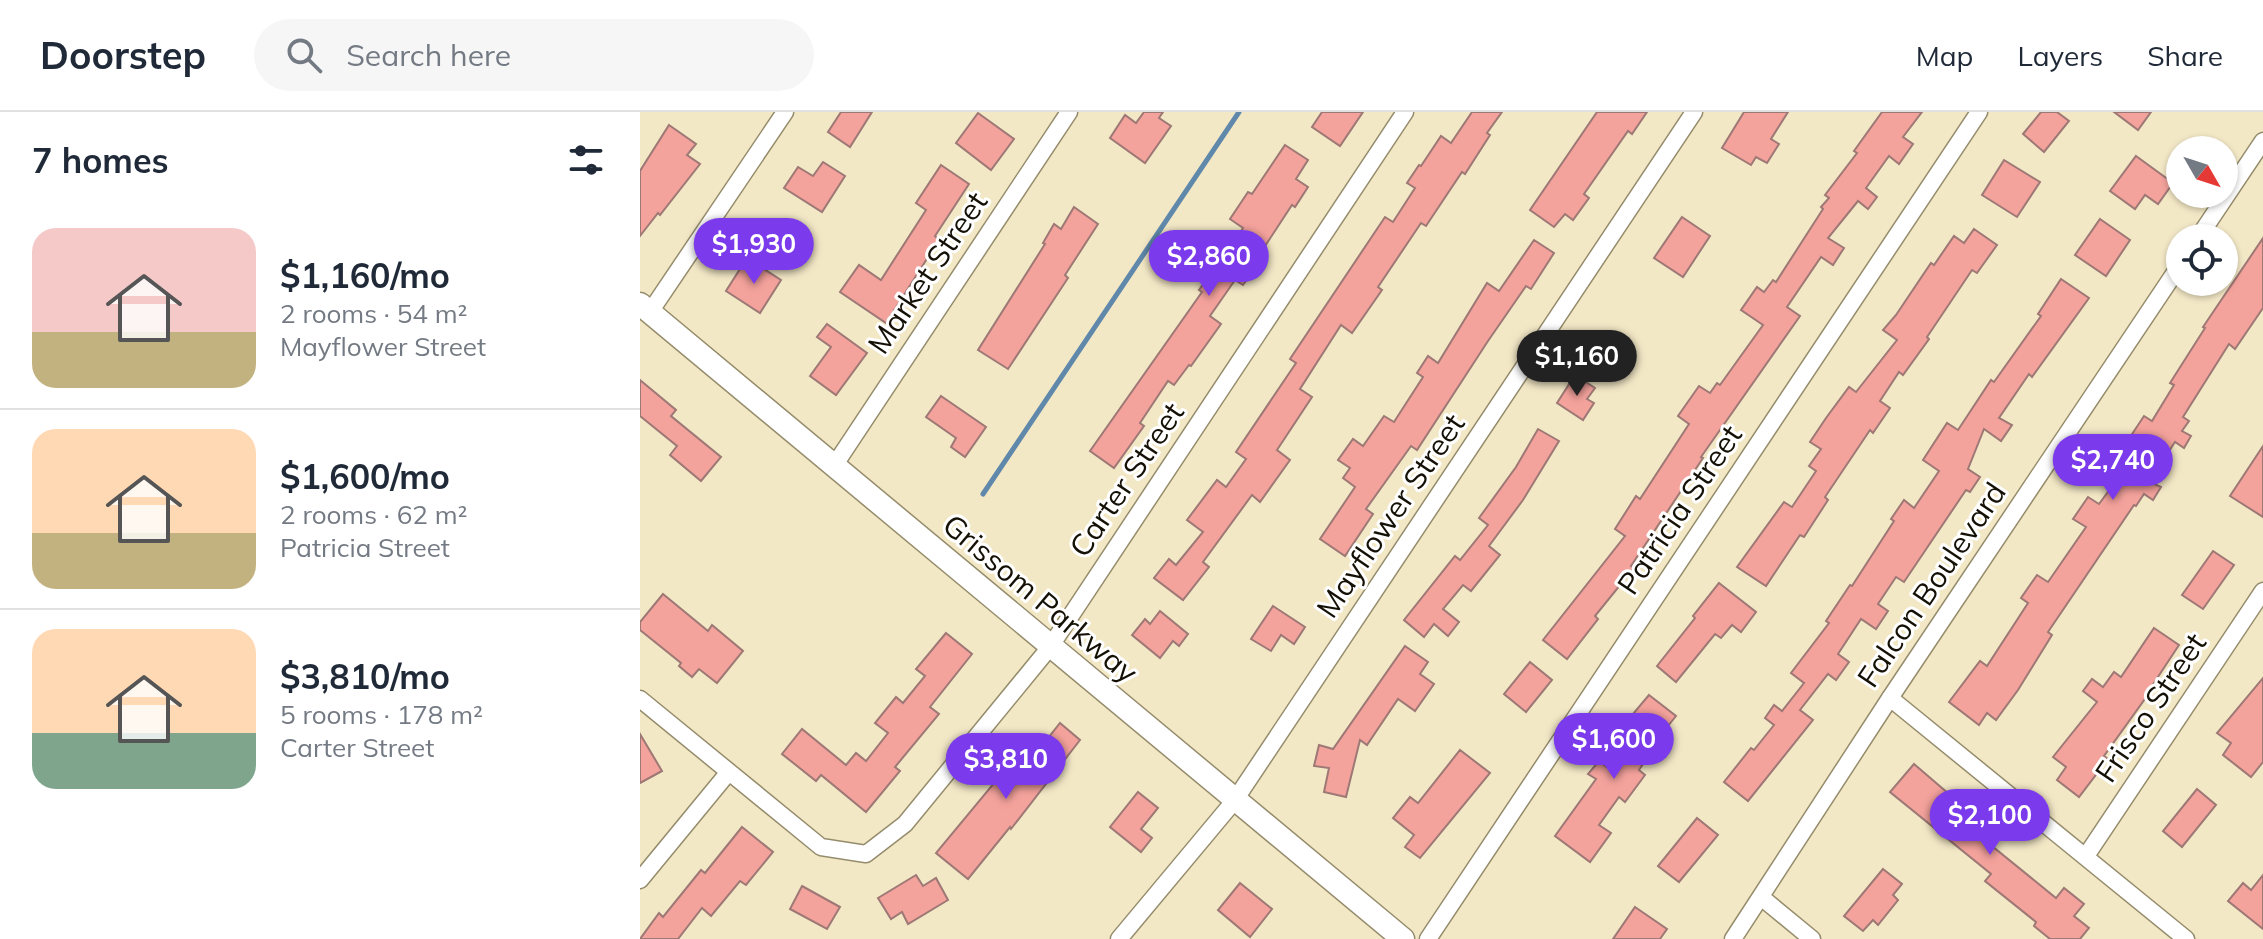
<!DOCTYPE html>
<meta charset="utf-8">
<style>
body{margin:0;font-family:Mulish,sans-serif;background:#f6f6f7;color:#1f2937;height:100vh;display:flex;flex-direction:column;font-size:30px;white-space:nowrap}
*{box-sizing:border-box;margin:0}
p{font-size:26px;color:#747a83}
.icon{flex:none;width:44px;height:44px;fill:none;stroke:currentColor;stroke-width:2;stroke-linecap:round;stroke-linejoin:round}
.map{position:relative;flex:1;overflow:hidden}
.side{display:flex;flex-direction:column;background:#fff;width:640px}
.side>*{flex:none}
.needle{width:52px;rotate:129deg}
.fabs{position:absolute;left:1526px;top:24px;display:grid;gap:16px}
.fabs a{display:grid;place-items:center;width:72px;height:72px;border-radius:50%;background:#fff;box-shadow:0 2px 6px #0004;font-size:40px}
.price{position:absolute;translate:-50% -68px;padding:0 18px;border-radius:28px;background:#7c3aed;color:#fff;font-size:26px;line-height:52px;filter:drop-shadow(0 2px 4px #0008)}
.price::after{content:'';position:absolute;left:50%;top:48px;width:24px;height:18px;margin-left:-12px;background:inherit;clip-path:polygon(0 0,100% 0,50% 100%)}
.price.current{background:#222;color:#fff}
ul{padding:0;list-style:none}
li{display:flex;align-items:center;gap:24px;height:200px;padding:0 32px}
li+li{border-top:2px solid #e0e1e3}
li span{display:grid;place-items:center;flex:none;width:224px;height:160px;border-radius:24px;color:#555}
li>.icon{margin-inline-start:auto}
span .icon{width:96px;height:96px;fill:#fffc;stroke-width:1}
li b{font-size:34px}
h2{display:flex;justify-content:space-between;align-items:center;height:96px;padding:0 32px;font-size:34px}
header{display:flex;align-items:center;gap:48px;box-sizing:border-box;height:112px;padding:0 40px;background:#fff;border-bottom:2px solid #e0e1e3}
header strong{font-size:38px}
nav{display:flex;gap:44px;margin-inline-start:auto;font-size:28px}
.search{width:560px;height:72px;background:#f6f6f7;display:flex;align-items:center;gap:20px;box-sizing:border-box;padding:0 28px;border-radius:44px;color:#747a83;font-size:30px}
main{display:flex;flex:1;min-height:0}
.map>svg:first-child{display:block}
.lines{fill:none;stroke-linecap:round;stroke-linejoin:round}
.stream{stroke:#5f88aa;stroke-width:5}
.building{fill:#f4a29c;stroke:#9d7875;stroke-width:2}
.street-casing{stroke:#958c6c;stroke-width:19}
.secondary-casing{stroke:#958c6c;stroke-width:25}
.street{stroke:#fff;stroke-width:16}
.secondary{stroke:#fff;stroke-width:22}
.labels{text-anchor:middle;stroke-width:6;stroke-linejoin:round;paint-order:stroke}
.street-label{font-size:30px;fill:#141005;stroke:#fff}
</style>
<header>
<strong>Doorstep</strong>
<div class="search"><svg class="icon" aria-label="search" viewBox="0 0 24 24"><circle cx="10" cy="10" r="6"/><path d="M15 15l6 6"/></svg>Search here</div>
<nav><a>Map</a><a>Layers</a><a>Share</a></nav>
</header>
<main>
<section class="side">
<h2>7 homes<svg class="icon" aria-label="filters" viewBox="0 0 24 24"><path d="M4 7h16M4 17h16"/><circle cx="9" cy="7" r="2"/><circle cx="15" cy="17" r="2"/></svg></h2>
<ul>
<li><span style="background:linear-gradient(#f6c9c9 65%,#c2b280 0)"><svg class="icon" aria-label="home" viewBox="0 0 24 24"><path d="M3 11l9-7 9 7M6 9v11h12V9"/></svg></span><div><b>$1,160/mo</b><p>2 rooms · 54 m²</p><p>Mayflower Street</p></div></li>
<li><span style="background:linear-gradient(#ffd9b3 65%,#c2b280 0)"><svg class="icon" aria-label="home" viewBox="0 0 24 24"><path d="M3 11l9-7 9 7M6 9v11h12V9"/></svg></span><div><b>$1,600/mo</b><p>2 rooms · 62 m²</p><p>Patricia Street</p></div></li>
<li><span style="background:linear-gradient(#ffd9b3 65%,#7fa58c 0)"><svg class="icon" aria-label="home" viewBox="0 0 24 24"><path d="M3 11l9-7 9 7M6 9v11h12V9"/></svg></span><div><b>$3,810/mo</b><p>5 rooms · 178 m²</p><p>Carter Street</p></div></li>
</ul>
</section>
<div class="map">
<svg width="1623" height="827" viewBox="0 0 1623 827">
<rect width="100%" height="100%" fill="#f3e8c6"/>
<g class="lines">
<path class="stream" d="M343 382 599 0"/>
</g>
<g class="building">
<path d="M201 0H232L210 35 188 20Z"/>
<path d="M504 0H523L519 6 531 14 505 51 470 26 485 3 496 11Z"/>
<path d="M682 0H723L700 34 672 15Z"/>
<path d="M832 0H862L847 21 850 23 825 62 822 60 786 114 781 111 738 175 742 178 712 221 701 213 660 277 672 285 637 338 650 348 620 390 612 383 563 450 569 455 543 488 514 466 529 447 536 453 563 420 547 408 577 368 586 375 606 347 596 340 656 251 650 247 745 105 753 110 775 76 767 71 779 53 781 54 801 24 811 31Z"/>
<path d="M957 0H1007L992 22 988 19 944 82 949 86 933 108 925 102 914 115 890 98Z"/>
<path d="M1104 0H1148L1131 27 1139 32 1127 51 1116 45 1111 53 1082 36Z"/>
<path d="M1242 0H1282L1263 25 1273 32 1259 52 1249 44 1226 76 1237 85 1228 97 1218 89 1188 126 1204 136 1193 153 1181 145 1147 195 1160 204 1061 345 1063 346 991 454 994 456 955 504 958 507 927 547 903 528 985 424 975 417 996 384 1000 387 1049 312 1038 304 1059 274 1070 281 1077 271 1080 273 1123 213 1101 198 1117 175 1124 180 1133 168 1136 170 1183 97 1181 95 1189 86 1185 83 1217 41 1214 39Z"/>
<path d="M1401 0H1417L1429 9 1404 40 1383 22Z"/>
<path d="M1474 0H1511L1498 18Z"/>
<path d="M338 1 374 27 351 58 316 31Z"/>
<path d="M29 13 56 32 47 43 60 52 20 103 18 101 0 124V59Z"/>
<path d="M645 33 668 48 656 67 668 75 655 95 652 93 608 160 611 162 603 173 595 168 570 204 581 212 551 254 549 253 534 273 528 269 500 311 504 314 474 356 450 339 562 180 559 178 566 168 554 161 571 136 584 144 603 116 590 107 608 80 612 82Z"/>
<path d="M1496 44 1533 71 1518 92 1505 83 1495 97 1470 79Z"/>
<path d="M1364 48 1400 70 1377 105 1342 83Z"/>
<path d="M183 50 205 64 182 100 144 76 158 55 173 64Z"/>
<path d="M301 53 329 72 295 124 299 128 246 211 200 180 219 153 241 168 286 98 276 91Z"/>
<path d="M434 95 458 112 425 163 428 166 368 257 338 238 405 132 403 131 414 112 421 117Z"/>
<path d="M1042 105 1070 124 1043 165 1014 146Z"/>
<path d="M1460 107 1490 128 1466 164 1435 143Z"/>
<path d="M1334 117 1357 133 1337 161 1332 158 1287 225 1289 227 1263 263 1259 260 1240 289 1250 296 1233 321 1230 318 1185 385 1188 388 1164 425 1160 423 1126 474 1097 455 1144 390 1152 395 1176 359 1169 354 1181 337 1170 330 1186 306 1209 275 1216 280 1257 228 1243 218 1256 203 1291 151 1294 153 1314 124 1324 131Z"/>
<path d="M1623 126V196L1595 237 1589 232 1543 305 1549 309 1542 319 1551 324 1544 336 1535 330 1518 356 1523 359 1514 372 1521 375 1513 388 1504 382 1496 394 1494 393 1408 520 1412 523 1378 578 1356 608 1347 601 1339 613 1309 590 1340 549 1347 554 1388 491 1381 486 1397 463 1408 470 1446 415 1433 407 1448 385 1459 392 1484 358 1473 351 1504 304 1512 309 1534 273 1530 271 1565 216 1563 215Z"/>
<path d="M894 128 914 141 891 177 886 174 848 229 777 338 771 334 726 397 733 402 705 444 680 427 715 375 703 366 710 356 698 348 713 327 723 334 744 304 754 310 783 265 777 261 788 244 798 251 847 171 859 179Z"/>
<path d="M107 146 141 168 120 201 86 179Z"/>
<path d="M1421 167 1449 186 1392 265 1389 262 1359 306 1372 313 1361 329 1344 317 1328 357 1340 365 1330 380 1326 378 1264 470 1256 465 1238 492 1248 499 1236 517 1221 507 1198 542 1209 550 1196 568 1188 562 1160 598 1173 608 1108 689 1084 670 1111 636 1114 638 1134 613 1125 606 1134 593 1142 599 1164 571 1151 561 1189 511 1186 509 1210 473 1212 474 1254 409 1251 407 1264 388 1274 396 1299 359 1283 348 1307 311 1318 318 1351 268 1354 270 1401 204 1398 202Z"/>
<path d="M187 212 227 241 196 283 170 264 191 235 177 225Z"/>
<path d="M935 263 955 276 947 287 954 291 943 308 917 291Z"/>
<path d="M0 268 36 298 31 304 81 345 61 369 30 343 37 334 0 304Z"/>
<path d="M301 284 346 315 325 345 311 335 316 326 286 305Z"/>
<path d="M898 317 919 329 883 388 849 434 860 443 831 479 823 473 803 497 819 510 808 524 794 512 784 525 764 508 815 444 820 448 848 413 839 406 876 355Z"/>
<path d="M1623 334V405L1590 384Z"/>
<path d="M1573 439 1594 453 1563 497 1542 483Z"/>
<path d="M1079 471 1116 500 1101 520 1092 513 1081 526 1075 522 1036 570 1017 554 1055 506 1053 504Z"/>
<path d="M23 482 68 519 72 513 103 539 77 571 59 557 52 565 39 554 41 551 0 518V510Z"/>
<path d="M633 494 665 515 654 532 641 523 631 539 611 527Z"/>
<path d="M520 499 548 522 539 534 533 529 520 546 492 523 505 507 510 512Z"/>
<path d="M1514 516 1539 533 1506 583 1507 584 1464 644 1468 647 1439 685 1417 668 1426 655 1413 645 1457 590 1443 579 1452 567 1463 575 1474 560 1481 565Z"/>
<path d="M306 521 332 542 290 595 299 602 255 655 260 659 226 700 181 663 176 669 142 642 162 617 206 653 216 641 226 649 248 621 235 611 256 585 263 591 285 564 276 557Z"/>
<path d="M765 534 788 550 780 562 794 572 775 599 758 587 727 633 720 628 706 685 684 680 689 656 674 654 679 633 693 637Z"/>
<path d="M890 550 912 568 886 600 864 582Z"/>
<path d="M1623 566V650L1611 665 1583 643 1591 631 1577 621Z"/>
<path d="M1009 583 1036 604 1004 644 1007 646 999 658 1005 663 985 690 979 685 959 713 971 721 950 750 915 724 956 667 948 662 959 649 967 655 997 617 987 609Z"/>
<path d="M420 611 440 628 371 717 370 715 328 767 296 741 379 641 377 640 389 625 401 635Z"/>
<path d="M0 622 22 659 0 671Z"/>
<path d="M820 638 850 661 780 746 765 735 774 723 753 706 770 685 778 691Z"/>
<path d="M1274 652 1359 725 1352 734 1416 786 1424 776 1444 792 1434 804 1449 816 1440 827H1410L1394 814 1396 810 1345 769 1351 762 1250 680Z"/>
<path d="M1557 677 1576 693 1542 735 1523 719Z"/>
<path d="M498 680 518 696 501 717 512 726 501 740 470 715Z"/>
<path d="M1057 706 1078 723 1039 770 1018 754Z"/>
<path d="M102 715 133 740 106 773 100 769 71 804 62 796 38 827H0L19 801 23 805 61 758 65 761Z"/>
<path d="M1243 757 1262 772 1253 783 1258 788 1238 813 1233 808 1223 819 1204 804Z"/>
<path d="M276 763 283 774 296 766 308 788 268 812 262 800 251 807 238 786Z"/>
<path d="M1623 763V817L1588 789 1603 771 1611 778Z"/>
<path d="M600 771 632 797 610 825 578 798Z"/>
<path d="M162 774 200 795 187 817 150 797Z"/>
<path d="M995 795 1027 817 1020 827H973Z"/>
</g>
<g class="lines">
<defs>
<g id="street">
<path d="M1558 126 1623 29"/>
<path d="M10 200 145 0"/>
<path d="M194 354 429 0"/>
<path d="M1250 586 1546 827"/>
<path d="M0 587 181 735 226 742 265 712 410 535 765 0"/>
<path d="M1446 744 1623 479"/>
<path d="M0 768 88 661"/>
<path d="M1121 785 1172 827"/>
<path d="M479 827 595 688 1054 0"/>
<path d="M788 827 1339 0"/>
<path d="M1093 827 1250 586 1540 153"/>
</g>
<path id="secondary" d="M0 192 763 827"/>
</defs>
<use href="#street" class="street-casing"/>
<use href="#secondary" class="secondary-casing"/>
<use href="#street" class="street"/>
<use href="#secondary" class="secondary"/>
</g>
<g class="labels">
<g class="street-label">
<text transform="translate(288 161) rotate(-56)" y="10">Market Street</text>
<text transform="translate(487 368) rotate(-56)" y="10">Carter Street</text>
<text transform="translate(1040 398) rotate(-56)" y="10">Patricia Street</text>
<text transform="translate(751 404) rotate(-56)" y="10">Mayflower Street</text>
<text transform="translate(1292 473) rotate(-56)" y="10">Falcon Boulevard</text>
<text transform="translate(400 487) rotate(40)" y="10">Grissom Parkway</text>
<text transform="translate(1511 596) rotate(-56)" y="10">Frisco Street</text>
</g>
</g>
</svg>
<div class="fabs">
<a><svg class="needle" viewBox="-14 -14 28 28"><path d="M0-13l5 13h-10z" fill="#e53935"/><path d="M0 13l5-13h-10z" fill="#747a83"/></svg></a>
<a><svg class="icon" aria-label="locate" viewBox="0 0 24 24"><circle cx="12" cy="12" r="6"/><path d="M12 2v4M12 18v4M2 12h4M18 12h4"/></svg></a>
</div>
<b class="price" style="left:114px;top:174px">$1,930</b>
<b class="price" style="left:569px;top:186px">$2,860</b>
<b class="price current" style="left:937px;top:286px">$1,160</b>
<b class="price" style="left:1473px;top:390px">$2,740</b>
<b class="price" style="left:974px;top:669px">$1,600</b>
<b class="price" style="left:366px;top:689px">$3,810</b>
<b class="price" style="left:1350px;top:745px">$2,100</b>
</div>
</main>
